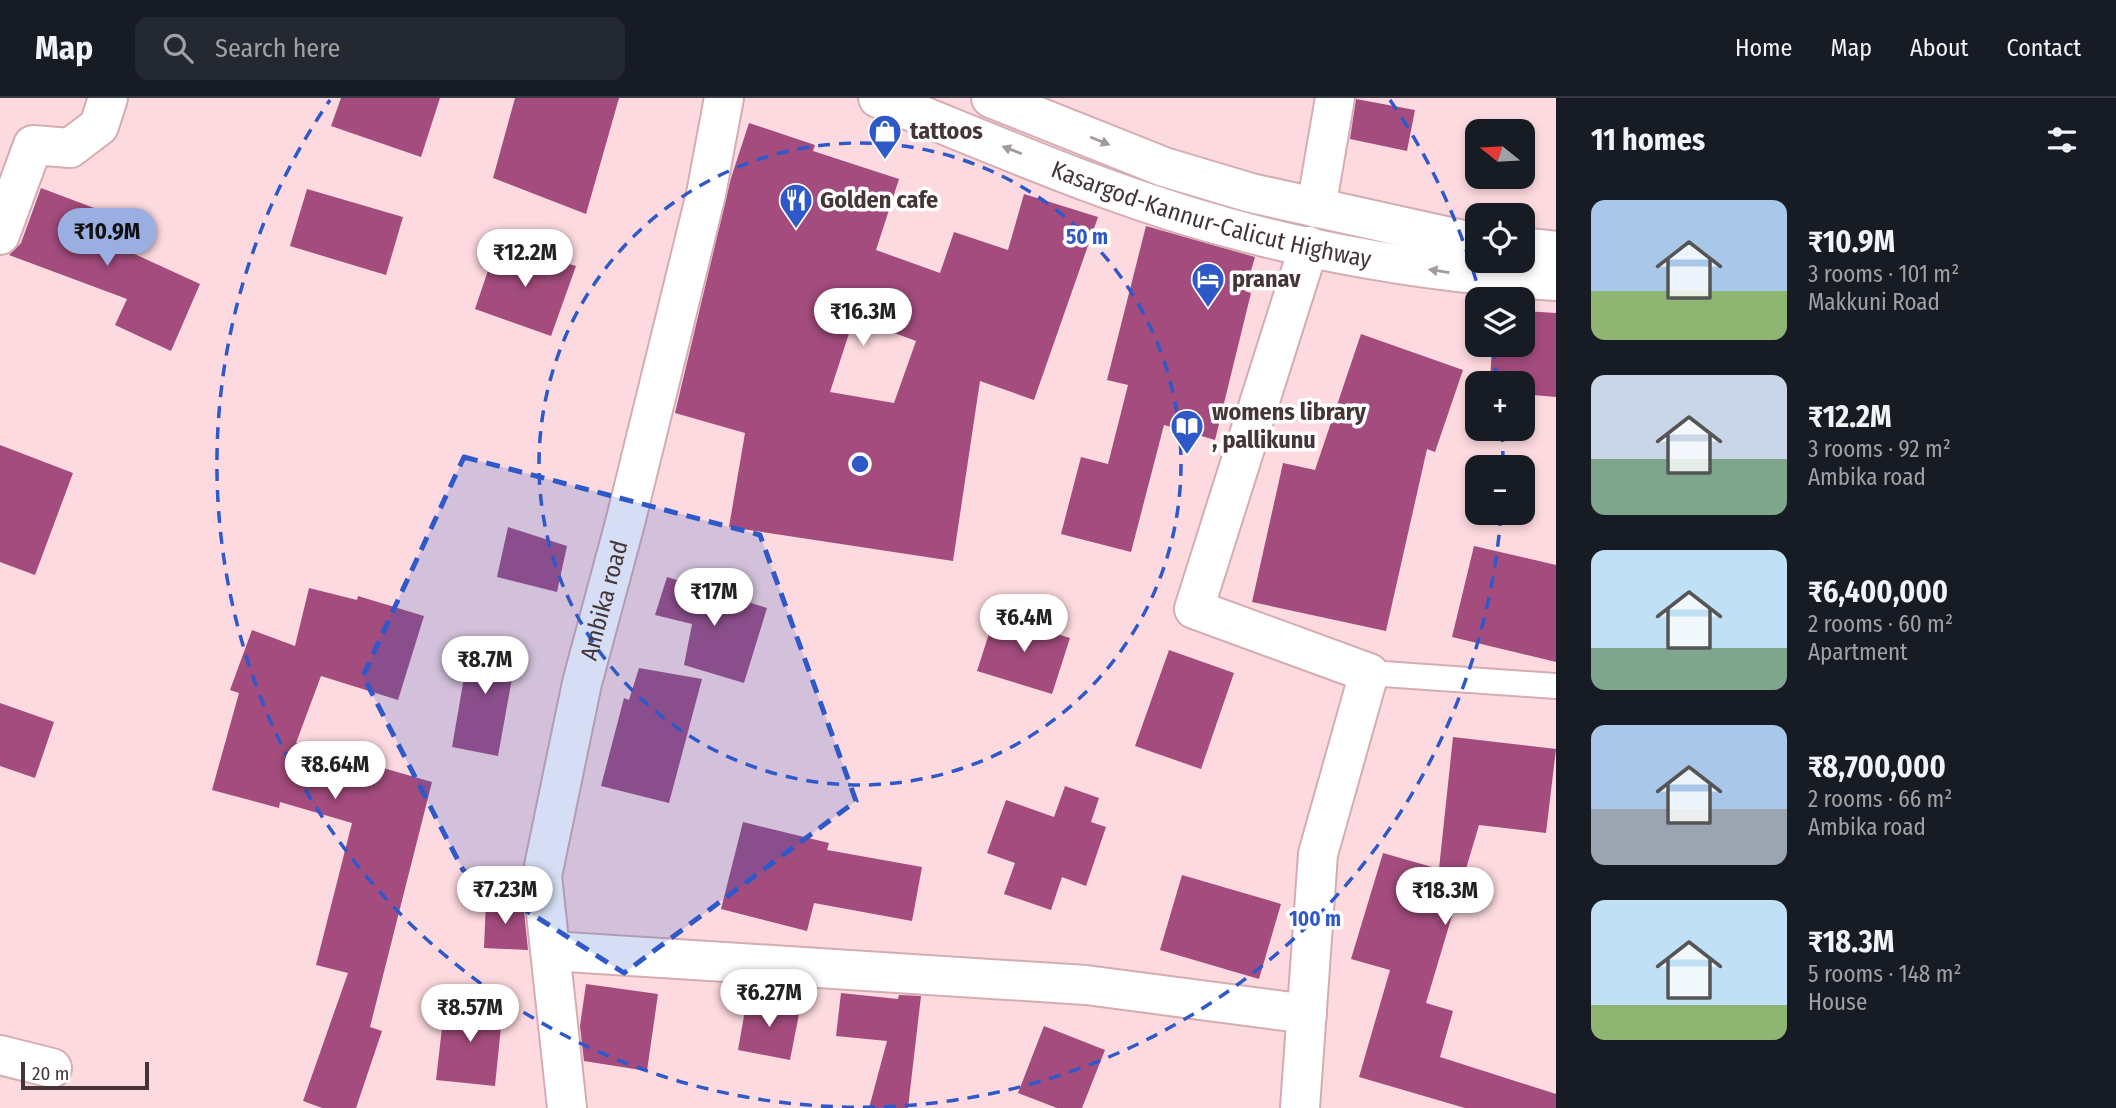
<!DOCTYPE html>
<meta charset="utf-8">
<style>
body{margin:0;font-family:"Fira Sans Condensed",sans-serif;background:#242831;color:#f1f3f6;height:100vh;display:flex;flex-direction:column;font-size:26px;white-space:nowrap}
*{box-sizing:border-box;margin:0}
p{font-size:23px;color:#9ea1a6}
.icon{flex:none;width:38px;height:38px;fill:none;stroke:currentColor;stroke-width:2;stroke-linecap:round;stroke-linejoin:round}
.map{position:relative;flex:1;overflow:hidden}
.panel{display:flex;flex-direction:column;background:#171b24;width:560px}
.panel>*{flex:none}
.needle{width:46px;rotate:288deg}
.fabs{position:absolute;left:1465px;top:21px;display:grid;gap:14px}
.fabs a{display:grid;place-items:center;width:70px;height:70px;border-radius:14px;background:#171b24;box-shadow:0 4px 10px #0003;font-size:35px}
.scale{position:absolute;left:21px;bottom:18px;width:128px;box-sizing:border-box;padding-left:7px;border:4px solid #463537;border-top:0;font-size:19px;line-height:24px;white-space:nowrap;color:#463537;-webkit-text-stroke:5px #fff;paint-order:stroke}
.price{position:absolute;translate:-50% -60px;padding:0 16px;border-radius:24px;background:#fff;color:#222;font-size:23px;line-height:46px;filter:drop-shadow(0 2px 4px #0008)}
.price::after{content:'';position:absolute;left:50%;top:42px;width:21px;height:16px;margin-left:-10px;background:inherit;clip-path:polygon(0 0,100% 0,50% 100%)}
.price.current{background:#9aaee1;color:#111}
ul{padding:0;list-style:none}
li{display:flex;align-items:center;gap:21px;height:175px;padding:0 35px}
li span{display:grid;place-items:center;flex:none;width:196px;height:140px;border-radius:14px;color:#555}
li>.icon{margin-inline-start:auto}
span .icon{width:84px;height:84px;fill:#fffc;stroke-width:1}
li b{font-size:30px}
h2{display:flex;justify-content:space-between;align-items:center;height:84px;padding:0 35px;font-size:30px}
header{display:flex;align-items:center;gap:42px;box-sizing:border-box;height:98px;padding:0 35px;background:#171b24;border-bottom:2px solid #363941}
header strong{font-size:33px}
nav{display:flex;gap:38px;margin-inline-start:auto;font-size:24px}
.search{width:490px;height:63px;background:#242831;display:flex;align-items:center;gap:18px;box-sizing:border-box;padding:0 24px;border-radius:14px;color:#9ea1a6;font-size:26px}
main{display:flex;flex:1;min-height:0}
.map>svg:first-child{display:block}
.building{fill:#a34c7d;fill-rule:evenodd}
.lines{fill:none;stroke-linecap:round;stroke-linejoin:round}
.service-casing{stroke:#d5acb2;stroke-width:28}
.minor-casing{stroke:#d5acb2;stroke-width:42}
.trunk-casing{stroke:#d5acb2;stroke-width:42}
.service{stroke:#fff;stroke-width:24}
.minor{stroke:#fff;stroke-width:38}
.trunk{stroke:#fff;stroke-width:38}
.oneway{fill:#a29a9b}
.marked{fill:#2f59c8;fill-opacity:0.2;stroke:#2f59c8;stroke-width:5;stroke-dasharray:14 9;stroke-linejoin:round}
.ring{fill:none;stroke:#2f59c8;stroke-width:3.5;stroke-dasharray:12 9}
.labels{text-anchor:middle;stroke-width:7;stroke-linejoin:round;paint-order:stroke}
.poi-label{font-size:24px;font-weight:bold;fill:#463537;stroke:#fff;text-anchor:start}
.street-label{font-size:24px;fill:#463537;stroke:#fff}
.centre{fill:#2f59c8;stroke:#fff;stroke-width:3.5}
.ring-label{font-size:21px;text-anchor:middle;font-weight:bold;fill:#2f59c8;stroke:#fff;stroke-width:7;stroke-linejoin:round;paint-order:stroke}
</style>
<header>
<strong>Map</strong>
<div class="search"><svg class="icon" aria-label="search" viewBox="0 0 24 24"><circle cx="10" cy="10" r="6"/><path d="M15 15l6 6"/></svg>Search here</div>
<nav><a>Home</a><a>Map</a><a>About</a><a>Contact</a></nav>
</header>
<main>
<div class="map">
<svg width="1556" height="1010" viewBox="0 0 1556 1010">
<rect width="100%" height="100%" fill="#fddadf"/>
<g class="building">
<path d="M341 0H440L421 59 331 28Z"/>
<path d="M515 0H619L586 116 493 80Z"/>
<path d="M1356 1 1415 12 1407 53 1350 41Z"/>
<path d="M749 25 815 47 813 53 899 81 876 152 940 175 954 134 1008 152 1024 96 1098 119 1034 302 980 283 953 463 729 429 745 335 675 315 731 80ZM854 220 916 243 894 305 830 294Z"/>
<path d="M41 90 102 113 93 137 200 186 171 253 115 227 127 201 9 157 21 145Z"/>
<path d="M307 91 403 119 386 177 290 148Z"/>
<path d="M1146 128 1255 159 1245 193 1251 195 1215 342 1164 327 1131 454 1061 436 1081 359 1108 366 1128 287 1107 282Z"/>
<path d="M497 146 576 168 551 238 475 211Z"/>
<path d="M1522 213 1556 215V299L1522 296V285H1490L1492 247H1522Z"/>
<path d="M1361 236 1463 272 1435 354 1427 351 1386 533 1252 504 1283 365 1315 372Z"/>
<path d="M0 347 73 375 35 477 0 464Z"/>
<path d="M508 429 567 448 557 494 497 479Z"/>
<path d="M1474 448 1556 467V564L1452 539Z"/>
<path d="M667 479 767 510 744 585 684 567 692 526 655 517Z"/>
<path d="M309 490 357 502 358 498 424 518 398 602 321 578 296 645 432 684 370 929 382 933 356 1010H322L303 1003 348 875 316 867 352 725 280 704 279 710 212 692 239 595 230 592 252 532 295 548Z"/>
<path d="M995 517 1070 540 1052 596 977 573Z"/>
<path d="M471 539 518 547 498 658 452 649Z"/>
<path d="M1169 552 1234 575 1201 671 1135 648Z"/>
<path d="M639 570 702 581 669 705 601 688 624 600 629 602Z"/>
<path d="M0 605 54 624 35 680 0 668Z"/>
<path d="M1453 639 1556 651 1546 735 1479 727 1426 905 1453 913 1440 959 1556 996V1010H1465L1359 979 1390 872 1351 861 1383 755 1439 771Z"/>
<path d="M1065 688 1099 700 1091 724 1106 729 1086 788 1062 779 1051 812 1004 796 1015 765 987 755 1006 702 1054 719Z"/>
<path d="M743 724 829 745 827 752 922 769 912 823 814 805 807 833 721 811Z"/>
<path d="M1182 777 1281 806 1259 881 1160 852Z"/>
<path d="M486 804H523L528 852 484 850Z"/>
<path d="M586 886 658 896 647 973 584 963 580 928Z"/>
<path d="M841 895 898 901 899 897 921 898 908 1010H869L887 943 836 938Z"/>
<path d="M747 901 800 911 790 962 738 952Z"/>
<path d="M445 904 503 909 495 988 436 982Z"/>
<path d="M1044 928 1105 952 1082 1010H1057L1018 995Z"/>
</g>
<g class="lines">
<defs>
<path id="service" d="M1369 575 1556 588"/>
<g id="minor">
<path d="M1316 110 1335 0"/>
<path d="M0 137 33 47 70 50 99 28 108 0"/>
<path d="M551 853 1086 887 1307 916"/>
<path d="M0 957 52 970"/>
<path id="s1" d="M567 1010 542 778 582 585 625 425 706 96 724 0"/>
<path d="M1300 1010 1318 756 1369 575 1194 511 1309 148"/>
</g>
<g id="trunk">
<path id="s2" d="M878 0C992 45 1107 97 1226 129 1334 159 1444 176 1556 183"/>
<path d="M991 0 1164 69 1251 95 1477 145"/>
<path d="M1522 149 1556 153"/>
</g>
</defs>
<use href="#service" class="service-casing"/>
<use href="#minor" class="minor-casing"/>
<use href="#trunk" class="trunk-casing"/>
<use href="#service" class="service"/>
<use href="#minor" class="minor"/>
<use href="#trunk" class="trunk"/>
</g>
<defs><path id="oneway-solid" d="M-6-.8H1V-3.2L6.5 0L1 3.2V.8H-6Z" transform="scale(1.75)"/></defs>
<g class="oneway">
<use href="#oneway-solid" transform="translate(1100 43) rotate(22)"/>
<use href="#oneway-solid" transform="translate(1012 52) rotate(-159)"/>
<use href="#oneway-solid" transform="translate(1439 173) rotate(-171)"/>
</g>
<path class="marked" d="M464 359 760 437 856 703 624 875 463 772 363 578Z"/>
<g class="ring">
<circle cx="860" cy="366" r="321"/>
<path d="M1501 416A643 643 0 1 1 330 2M1390 2A643 643 0 0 1 1481 200M1492 249A643 643 0 0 1 1497 282M1502 332A643 643 0 0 1 1503 366"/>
</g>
<defs>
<symbol id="shop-pin" viewBox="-11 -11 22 30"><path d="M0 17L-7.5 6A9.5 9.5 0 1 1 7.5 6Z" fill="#2f59c8" stroke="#fff"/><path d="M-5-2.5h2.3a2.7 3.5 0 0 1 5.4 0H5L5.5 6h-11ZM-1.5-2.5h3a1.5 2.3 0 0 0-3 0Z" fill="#fff"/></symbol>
<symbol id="restaurant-pin" viewBox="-11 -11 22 30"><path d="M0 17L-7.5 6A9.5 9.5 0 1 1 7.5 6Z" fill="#2f59c8" stroke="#fff"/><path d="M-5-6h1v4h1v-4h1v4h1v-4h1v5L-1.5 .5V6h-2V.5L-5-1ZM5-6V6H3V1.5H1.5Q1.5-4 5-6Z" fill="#fff"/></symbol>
<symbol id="hotel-pin" viewBox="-11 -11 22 30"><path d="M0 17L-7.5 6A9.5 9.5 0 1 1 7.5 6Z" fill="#2f59c8" stroke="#fff"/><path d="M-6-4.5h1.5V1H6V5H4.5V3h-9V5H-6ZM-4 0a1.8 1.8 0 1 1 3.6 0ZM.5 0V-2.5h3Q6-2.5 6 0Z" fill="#fff"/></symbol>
<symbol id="library-pin" viewBox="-11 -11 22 30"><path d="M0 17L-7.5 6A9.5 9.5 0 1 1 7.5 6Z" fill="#2f59c8" stroke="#fff"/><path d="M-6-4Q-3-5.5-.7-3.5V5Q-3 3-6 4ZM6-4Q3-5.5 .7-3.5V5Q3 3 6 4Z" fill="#fff"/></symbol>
</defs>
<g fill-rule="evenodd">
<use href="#shop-pin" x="866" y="14" width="38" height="52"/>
<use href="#restaurant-pin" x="777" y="83" width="38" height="52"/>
<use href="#hotel-pin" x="1189" y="162" width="38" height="52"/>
<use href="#library-pin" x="1168" y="309" width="38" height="52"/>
</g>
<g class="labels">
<g class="poi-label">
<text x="910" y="41">tattoos</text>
<text x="820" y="110">Golden cafe</text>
<text x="1232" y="189">pranav</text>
<text x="1212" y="322">womens library<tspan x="1212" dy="28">, pallikunu</tspan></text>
</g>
<g class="street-label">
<text dy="8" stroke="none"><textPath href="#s2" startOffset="354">Kasargod-Kannur-Calicut Highway</textPath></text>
<text dy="8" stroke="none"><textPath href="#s1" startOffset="516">Ambika road</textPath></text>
</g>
</g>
<circle cx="860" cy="366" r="10" class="centre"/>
<g class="ring-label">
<text x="1087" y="146">50 m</text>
<text x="1315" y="828">100 m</text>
</g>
</svg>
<div class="fabs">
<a><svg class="needle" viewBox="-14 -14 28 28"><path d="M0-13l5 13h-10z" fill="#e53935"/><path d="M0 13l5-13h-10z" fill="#9ea1a6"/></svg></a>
<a><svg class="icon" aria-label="locate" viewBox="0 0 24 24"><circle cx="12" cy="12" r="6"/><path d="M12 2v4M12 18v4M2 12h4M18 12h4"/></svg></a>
<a><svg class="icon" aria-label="layers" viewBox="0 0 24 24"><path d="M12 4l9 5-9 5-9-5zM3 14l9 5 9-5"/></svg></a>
<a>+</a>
<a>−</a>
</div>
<div class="scale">20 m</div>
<b class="price current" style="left:107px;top:170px">₹10.9M</b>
<b class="price" style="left:525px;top:191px">₹12.2M</b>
<b class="price" style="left:863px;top:250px">₹16.3M</b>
<b class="price" style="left:714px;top:530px">₹17M</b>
<b class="price" style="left:1024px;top:556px">₹6.4M</b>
<b class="price" style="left:485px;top:598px">₹8.7M</b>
<b class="price" style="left:335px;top:703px">₹8.64M</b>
<b class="price" style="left:505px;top:828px">₹7.23M</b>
<b class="price" style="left:1445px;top:829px">₹18.3M</b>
<b class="price" style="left:769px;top:931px">₹6.27M</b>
<b class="price" style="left:470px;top:946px">₹8.57M</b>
</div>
<section class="panel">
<h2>11 homes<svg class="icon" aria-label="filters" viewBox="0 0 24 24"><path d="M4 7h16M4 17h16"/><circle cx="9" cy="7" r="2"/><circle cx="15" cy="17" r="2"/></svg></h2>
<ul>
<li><span style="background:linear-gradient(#a9c7e8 65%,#8fb573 0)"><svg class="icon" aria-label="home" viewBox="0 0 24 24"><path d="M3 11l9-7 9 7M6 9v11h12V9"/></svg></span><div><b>₹10.9M</b><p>3 rooms · 101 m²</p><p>Makkuni Road</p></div></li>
<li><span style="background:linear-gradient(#c9d6e8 60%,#7fa58c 0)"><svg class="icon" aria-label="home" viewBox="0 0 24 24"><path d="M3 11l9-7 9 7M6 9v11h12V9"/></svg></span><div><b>₹12.2M</b><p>3 rooms · 92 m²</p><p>Ambika road</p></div></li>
<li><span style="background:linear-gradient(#bfe0f5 70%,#7fa58c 0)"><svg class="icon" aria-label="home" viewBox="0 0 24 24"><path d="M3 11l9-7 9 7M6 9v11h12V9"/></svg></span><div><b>₹6,400,000</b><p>2 rooms · 60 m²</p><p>Apartment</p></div></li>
<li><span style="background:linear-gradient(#a9c7e8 60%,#9aa5b1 0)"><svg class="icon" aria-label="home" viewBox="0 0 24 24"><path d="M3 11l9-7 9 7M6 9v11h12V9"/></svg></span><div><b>₹8,700,000</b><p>2 rooms · 66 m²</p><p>Ambika road</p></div></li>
<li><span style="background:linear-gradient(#bfe0f5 75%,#8fb573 0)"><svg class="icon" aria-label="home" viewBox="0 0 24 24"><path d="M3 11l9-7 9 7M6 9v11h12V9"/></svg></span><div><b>₹18.3M</b><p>5 rooms · 148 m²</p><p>House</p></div></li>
</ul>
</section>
</main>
